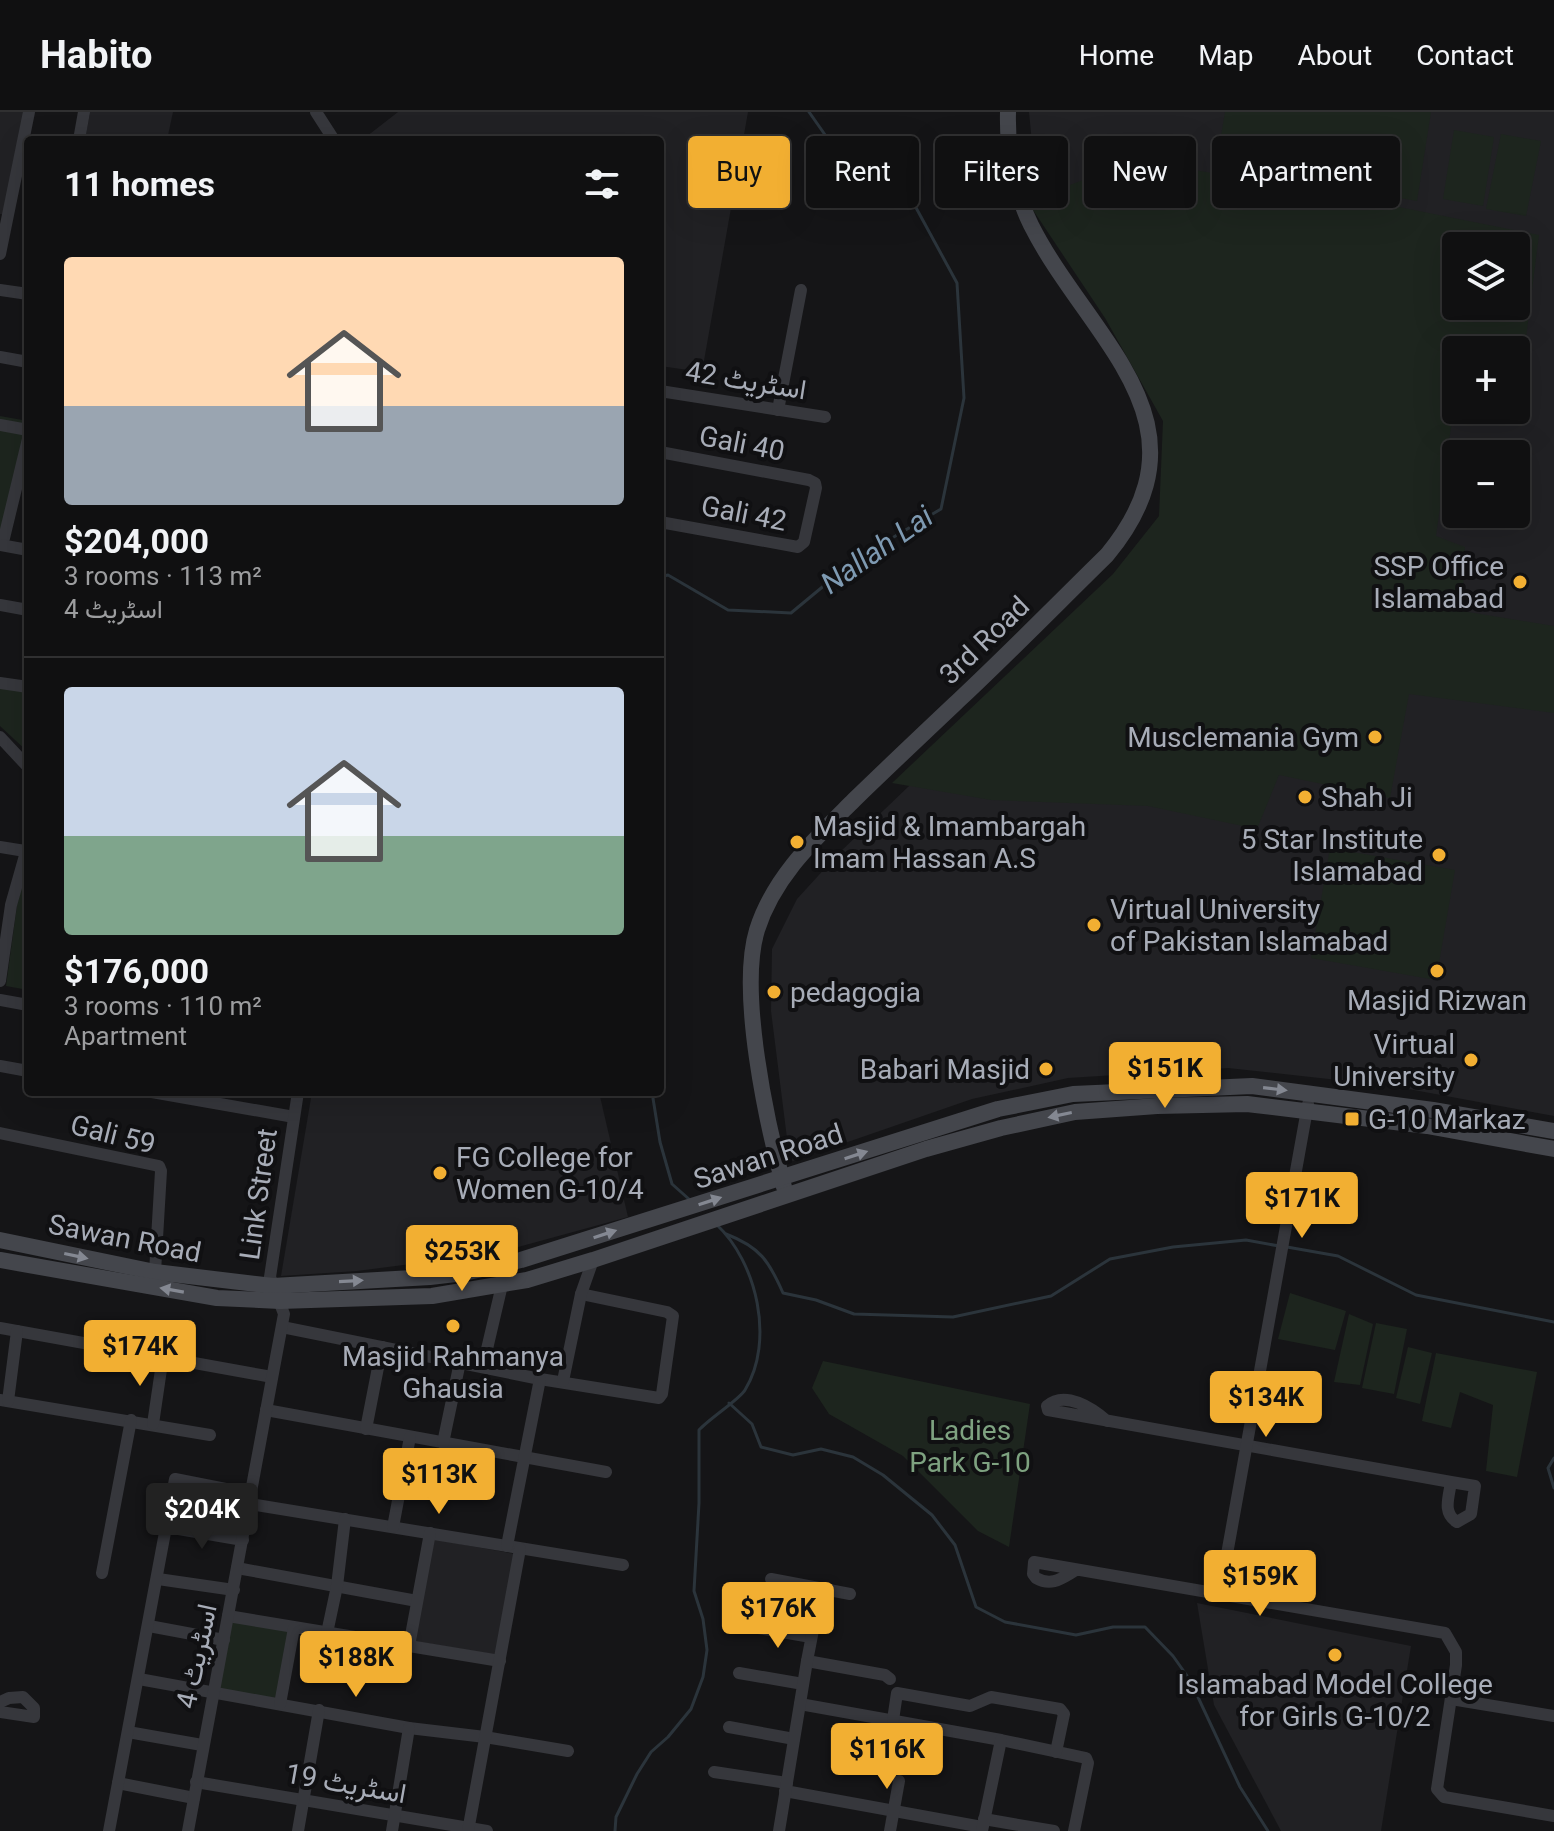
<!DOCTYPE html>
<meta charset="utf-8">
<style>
body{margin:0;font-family:Roboto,Vazirmatn,sans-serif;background:#19191a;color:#f1f3f6;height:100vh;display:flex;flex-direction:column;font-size:30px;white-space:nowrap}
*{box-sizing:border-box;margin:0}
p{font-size:26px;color:#9c9d9f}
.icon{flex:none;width:44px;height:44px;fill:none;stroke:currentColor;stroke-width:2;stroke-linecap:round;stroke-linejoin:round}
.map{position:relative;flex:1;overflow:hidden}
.side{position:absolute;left:24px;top:24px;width:640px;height:960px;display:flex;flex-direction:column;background:#101011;border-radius:8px;box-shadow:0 8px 32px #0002,0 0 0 2px #303031}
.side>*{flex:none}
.guide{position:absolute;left:688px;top:24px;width:746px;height:72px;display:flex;gap:16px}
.controls{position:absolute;left:1442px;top:120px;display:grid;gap:16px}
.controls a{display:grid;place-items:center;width:88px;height:88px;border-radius:8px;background:#101011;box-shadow:0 8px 32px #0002,0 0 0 2px #303031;font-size:40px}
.price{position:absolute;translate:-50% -68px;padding:0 18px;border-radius:8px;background:#f2af32;color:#111;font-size:26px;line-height:52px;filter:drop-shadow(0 2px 4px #0008)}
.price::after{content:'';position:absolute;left:50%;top:48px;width:24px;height:18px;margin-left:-12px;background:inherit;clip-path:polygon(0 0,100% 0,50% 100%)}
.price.current{background:#222;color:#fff}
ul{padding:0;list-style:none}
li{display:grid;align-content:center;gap:16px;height:424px;padding:0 40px}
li+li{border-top:2px solid #303031}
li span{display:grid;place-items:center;height:248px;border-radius:8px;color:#555}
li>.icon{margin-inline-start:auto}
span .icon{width:144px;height:144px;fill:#fffc;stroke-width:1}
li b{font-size:34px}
h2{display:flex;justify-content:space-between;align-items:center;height:96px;padding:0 40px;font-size:34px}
.chip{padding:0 28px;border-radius:8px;background:#101011;box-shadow:0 8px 32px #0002,0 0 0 2px #303031;font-size:28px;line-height:72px}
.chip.current{background:#f2af32;color:#111}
header{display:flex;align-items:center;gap:48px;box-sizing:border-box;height:112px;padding:0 40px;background:#101011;border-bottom:2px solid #303031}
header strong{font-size:38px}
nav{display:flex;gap:44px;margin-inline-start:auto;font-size:28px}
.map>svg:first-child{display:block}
.built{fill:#212124;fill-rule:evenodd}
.green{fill:#1d251e;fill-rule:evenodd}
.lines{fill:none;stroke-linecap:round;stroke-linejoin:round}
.stream{stroke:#2b343b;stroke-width:3}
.street{stroke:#36373c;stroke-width:12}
.secondary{stroke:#44464c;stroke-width:16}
.oneway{fill:#848892}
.poi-dot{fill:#f2af32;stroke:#101012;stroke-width:3}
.labels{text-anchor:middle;stroke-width:8;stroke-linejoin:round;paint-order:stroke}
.street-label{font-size:28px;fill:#a7acb7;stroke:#101012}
.poi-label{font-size:28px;fill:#a7acb7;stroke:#101012;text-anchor:start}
.park-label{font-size:28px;fill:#7ea280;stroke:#101012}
.water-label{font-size:30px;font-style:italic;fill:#7e9ab2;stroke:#101012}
</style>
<header>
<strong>Habito</strong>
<nav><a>Home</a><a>Map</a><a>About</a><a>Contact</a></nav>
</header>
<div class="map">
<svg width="1554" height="1719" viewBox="0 0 1554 1719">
<rect width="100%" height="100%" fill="#151517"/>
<g class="built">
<path d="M0 0H26L6 103 0 102Z"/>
<path d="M90 0H173L167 28H85Z"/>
<path d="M398 0H748L702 260 660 254V28H362Z"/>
<path d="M1029 0H1554V1004L1392 974 1228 956 1068 966 972 987 790 1050 771 899 772 837 797 787 839 741 1023 565 1163 420 1179 297 1057 114 1035 62ZM1456 134H1516V194H1456ZM1456 238H1516V298H1456ZM1456 342H1516V402H1456Z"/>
<path d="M312 980H599L628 1105 496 1141 357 1159 281 1164Z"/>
<path d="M432 1427 515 1442 497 1543 414 1529Z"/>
<path d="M1197 1491 1411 1534 1381 1719H1281L1214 1593Z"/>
</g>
<g class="green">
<path d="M1225 0H1431L1417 89 1216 54Z"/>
<path d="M1454 18 1494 25 1483 94 1443 87Z"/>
<path d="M1501 22 1541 29 1526 104 1486 97Z"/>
<path d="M1137 48 1349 85 1539 123 1520 273 1516 275V238H1456V298H1460L1453 301 1436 424 1465 435 1462 499 1554 514V601L1409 582 1390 686 1279 663 1257 717 1148 694 991 688 892 671 1113 462 1159 404 1163 309 1105 206 1027 89ZM1456 134H1516V194H1456Z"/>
<path d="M0 304 28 309 6 424 0 423Z"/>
<path d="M0 566 28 571V640L0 614Z"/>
<path d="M1330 736 1455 758 1436 868 1311 846Z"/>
<path d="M28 751V878L6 874 17 793Z"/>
<path d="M1290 1181 1346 1199 1335 1238 1278 1227Z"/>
<path d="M1349 1202 1373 1212 1360 1273 1334 1270Z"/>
<path d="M1376 1211 1407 1217 1394 1282 1362 1276Z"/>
<path d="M1408 1235 1432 1241 1420 1292 1396 1286Z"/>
<path d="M1436 1241 1537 1260 1517 1365 1486 1359 1493 1293 1460 1280 1451 1316 1422 1309Z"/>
<path d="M823 1249 1030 1292 1009 1435 978 1419 903 1344 829 1302 812 1276Z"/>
<path d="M230 1506 289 1519 278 1589 216 1578Z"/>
</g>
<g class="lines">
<g class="stream">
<path d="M660 465 668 463 728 498 791 501 855 448 941 397 964 286 957 171 914 92 835 37 809 0"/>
<path d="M652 980 660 1030 672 1072 690 1088"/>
<path d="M726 1122C760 1135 769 1149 783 1181L816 1188 854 1202 953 1205 1051 1184 1110 1147 1173 1135 1246 1128 1279 1134"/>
<path d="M1287 1135 1338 1144 1416 1183 1554 1210"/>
<path d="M729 1291 752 1312 761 1335 793 1343 821 1337 853 1345 883 1363 932 1403 955 1433 976 1495 1005 1510 1076 1523 1113 1515H1145L1173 1544 1190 1568 1240 1675 1268 1719"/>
<path d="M1554 1346 1548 1356 1554 1376"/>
<path d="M615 1719 616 1705 637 1662 651 1640 668 1625 691 1597 703 1565 707 1538 703 1507 694 1479 699 1391V1318C710 1306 740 1287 745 1278 775 1229 757 1150 716 1112"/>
</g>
<g class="street">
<path d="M316 0 334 28"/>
<path d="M79 28 84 0"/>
<path d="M0 142 29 0"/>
<path d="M0 178 28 182"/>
<path d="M0 245 28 250"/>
<path d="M660 279 825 305"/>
<path d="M778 298 801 178"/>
<path d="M0 313 28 318"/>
<path d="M660 340 809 368 815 371 816 376 804 430 798 435 660 410"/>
<path d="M0 432 4 426 28 327"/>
<path d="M0 433 28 438"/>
<path d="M0 493 28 498"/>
<path d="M0 571 28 575"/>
<path d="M0 625 28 655"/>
<path d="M0 735 25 739"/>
<path d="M0 869 11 793 28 733"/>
<path d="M0 888 28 893"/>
<path d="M0 954 28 959"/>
<path d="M152 980 294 1005"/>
<path d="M0 1021 159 1054 161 1059 155 1160"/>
<path d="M282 1215 540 1267 659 1286 662 1282 673 1204 667 1200 581 1182"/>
<path d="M0 1216 272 1265"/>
<path d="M483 1254 502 1173"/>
<path d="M563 1269 581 1182 593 1148"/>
<path d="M0 1288 210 1323"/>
<path d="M8 1289 17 1219"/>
<path d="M266 1298 606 1360"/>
<path d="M1107 1309C1092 1296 1065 1278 1047 1294L1048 1298 1451 1370 1475 1374 1471 1402 1457 1410C1442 1401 1449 1385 1451 1370"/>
<path d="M153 1312 163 1244"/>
<path d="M366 1317 382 1235"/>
<path d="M443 1331 460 1250"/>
<path d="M250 1392 623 1453"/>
<path d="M167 1415 243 1428"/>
<path d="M393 1415 410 1325"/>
<path d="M507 1434 540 1267"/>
<path d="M237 1456 417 1489"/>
<path d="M1076 1458C1062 1466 1052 1475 1036 1466L1033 1462 1034 1450 1445 1521 1456 1540V1553L1437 1677 1444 1685 1554 1704"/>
<path d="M102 1461 131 1308"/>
<path d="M158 1467 234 1478"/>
<path d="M771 1467 850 1482"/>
<path d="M1220 1481 1308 992"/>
<path d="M228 1504 500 1549"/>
<path d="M149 1514 224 1528"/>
<path d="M752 1515 811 1525"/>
<path d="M327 1521 337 1474 345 1407"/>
<path d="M409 1534 430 1421"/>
<path d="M807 1549 885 1563 890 1567"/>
<path d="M739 1561 803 1572"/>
<path d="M139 1567 409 1616 485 1625 568 1639"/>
<path d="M1451 1587 1554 1604"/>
<path d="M0 1590 9 1586 23 1585 34 1596V1605L0 1600"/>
<path d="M280 1592 294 1516"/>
<path d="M800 1592 1001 1628 1086 1646 1088 1651 1074 1719"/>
<path d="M893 1608 897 1581 970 1594 991 1585 1060 1597 1064 1602 1056 1640"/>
<path d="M729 1615 794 1627"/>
<path d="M128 1620 202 1633"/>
<path d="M714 1660 787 1671"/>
<path d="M196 1670 487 1719"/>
<path d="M118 1671 194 1686"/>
<path d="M785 1679 982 1715"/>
<path d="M984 1707 1054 1719"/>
<path d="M109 1719 175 1367 251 1382"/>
<path d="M188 1719 284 1202 270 1165 298 980"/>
<path d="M298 1719 319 1598"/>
<path d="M392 1719 409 1616"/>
<path d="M468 1719 520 1437"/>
<path d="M779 1719 807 1549 821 1477"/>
<path d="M890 1719 899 1669"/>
<path d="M982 1719 1001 1628"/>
</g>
<g class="secondary">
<path d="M784 1075C767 1012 738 880 757 818 774 764 816 726 854 688 889 654 924 621 960 587 1010 540 1058 491 1107 443 1217 310 1089 228 1031 113 1014 78 1007 39 1008 0"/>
<path d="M0 1128 155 1160 273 1174 430 1165 464 1161 521 1148 998 997 1073 982 1252 974 1433 998 1554 1019"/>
<path d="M0 1148 217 1186 280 1189 432 1184 527 1168 593 1148 926 1037 1001 1016 1075 1000 1157 994 1247 992 1427 1014 1554 1037"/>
</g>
</g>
<defs><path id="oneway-solid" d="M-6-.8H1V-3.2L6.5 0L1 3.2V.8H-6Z" transform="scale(2)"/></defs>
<g class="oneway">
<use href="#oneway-solid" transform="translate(1275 977) rotate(7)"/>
<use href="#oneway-solid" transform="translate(1060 1003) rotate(168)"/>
<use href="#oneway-solid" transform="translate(856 1043) rotate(-18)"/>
<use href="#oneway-solid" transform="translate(710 1089) rotate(-18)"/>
<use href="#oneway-solid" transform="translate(605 1122) rotate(-18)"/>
<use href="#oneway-solid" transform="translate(76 1144) rotate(12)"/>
<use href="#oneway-solid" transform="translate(351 1169) rotate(-3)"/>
<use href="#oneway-solid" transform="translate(172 1178) rotate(-170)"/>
</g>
<g class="poi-dot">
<circle cx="1520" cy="470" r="8"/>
<circle cx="1375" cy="625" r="8"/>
<circle cx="1305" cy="685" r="8"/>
<circle cx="797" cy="730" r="8"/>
<circle cx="1439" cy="743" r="8"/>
<circle cx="1094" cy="813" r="8"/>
<circle cx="1437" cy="859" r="8"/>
<circle cx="774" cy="880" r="8"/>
<circle cx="1471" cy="948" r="8"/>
<circle cx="1046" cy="957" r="8"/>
<rect x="1344" y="999" width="16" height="16" rx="4"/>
<circle cx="440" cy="1061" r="8"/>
<circle cx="453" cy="1214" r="8"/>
<circle cx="1335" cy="1543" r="8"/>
</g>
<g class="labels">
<g class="street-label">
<text transform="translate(746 268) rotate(9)" y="10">اسٹریٹ 42</text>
<text transform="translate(742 331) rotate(11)" y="10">Gali 40</text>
<text transform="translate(744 401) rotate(11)" y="10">Gali 42</text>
<text transform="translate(984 528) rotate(-44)" y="10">3rd Road</text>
<text transform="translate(113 1022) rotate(14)" y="10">Gali 59</text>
<text transform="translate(768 1044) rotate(-18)" y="10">Sawan Road</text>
<text transform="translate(258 1082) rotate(-82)" y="10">Link Street</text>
<text transform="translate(125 1126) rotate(11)" y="10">Sawan Road</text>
<text transform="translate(196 1544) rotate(-78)" y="10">اسٹریٹ 4</text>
<text transform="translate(346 1671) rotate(10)" y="10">اسٹریٹ 19</text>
</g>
<g class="poi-label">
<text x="1504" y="464" text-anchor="end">SSP Office<tspan x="1504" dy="32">Islamabad</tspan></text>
<text x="1359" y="635" text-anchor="end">Musclemania Gym</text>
<text x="1321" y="695">Shah Ji</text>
<text x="813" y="724">Masjid &amp; Imambargah<tspan x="813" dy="32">Imam Hassan A.S</tspan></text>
<text x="1423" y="737" text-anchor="end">5 Star Institute<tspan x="1423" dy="32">Islamabad</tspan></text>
<text x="1110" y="807">Virtual University<tspan x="1110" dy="32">of Pakistan Islamabad</tspan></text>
<text x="790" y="890">pedagogia</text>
<text x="1437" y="898" text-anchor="middle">Masjid Rizwan</text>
<text x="1455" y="942" text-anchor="end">Virtual<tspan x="1455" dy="32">University</tspan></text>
<text x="1030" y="967" text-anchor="end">Babari Masjid</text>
<text x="1368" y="1017">G-10 Markaz</text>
<text x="456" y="1055">FG College for<tspan x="456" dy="32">Women G-10/4</tspan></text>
<text x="453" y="1254" text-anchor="middle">Masjid Rahmanya<tspan x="453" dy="32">Ghausia</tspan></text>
<text x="1335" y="1582" text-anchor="middle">Islamabad Model College<tspan x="1335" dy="32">for Girls G-10/2</tspan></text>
</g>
<g class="park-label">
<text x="970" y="1328">Ladies<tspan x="970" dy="32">Park G-10</tspan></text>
</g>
<g class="water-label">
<text transform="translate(877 438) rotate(-35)" y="10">Nallah Lai</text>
</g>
</g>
</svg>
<div class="controls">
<a><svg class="icon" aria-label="layers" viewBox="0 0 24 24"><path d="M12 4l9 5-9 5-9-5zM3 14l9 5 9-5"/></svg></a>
<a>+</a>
<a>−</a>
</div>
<b class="price" style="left:1165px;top:998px">$151K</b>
<b class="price" style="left:1302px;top:1128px">$171K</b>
<b class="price" style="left:462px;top:1181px">$253K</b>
<b class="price" style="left:140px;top:1276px">$174K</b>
<b class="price" style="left:1266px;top:1327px">$134K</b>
<b class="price" style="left:439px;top:1404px">$113K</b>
<b class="price current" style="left:202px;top:1439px">$204K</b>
<b class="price" style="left:1260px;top:1506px">$159K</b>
<b class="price" style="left:778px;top:1538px">$176K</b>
<b class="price" style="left:356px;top:1587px">$188K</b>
<b class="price" style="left:887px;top:1679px">$116K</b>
<div class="guide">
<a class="chip current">Buy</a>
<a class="chip">Rent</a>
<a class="chip">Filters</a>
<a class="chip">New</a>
<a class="chip">Apartment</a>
</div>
<section class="side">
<h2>11 homes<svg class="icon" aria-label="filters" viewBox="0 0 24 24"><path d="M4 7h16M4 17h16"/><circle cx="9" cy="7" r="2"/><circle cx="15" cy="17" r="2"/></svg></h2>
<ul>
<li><span style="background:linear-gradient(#ffd9b3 60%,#9aa5b1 0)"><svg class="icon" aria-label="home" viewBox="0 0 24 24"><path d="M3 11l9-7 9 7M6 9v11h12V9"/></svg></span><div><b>$204,000</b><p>3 rooms · 113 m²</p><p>اسٹریٹ 4</p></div></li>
<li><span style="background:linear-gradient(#c9d6e8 60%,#7fa58c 0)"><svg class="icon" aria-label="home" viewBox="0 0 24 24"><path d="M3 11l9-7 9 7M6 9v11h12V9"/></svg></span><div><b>$176,000</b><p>3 rooms · 110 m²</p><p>Apartment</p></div></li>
</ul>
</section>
</div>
